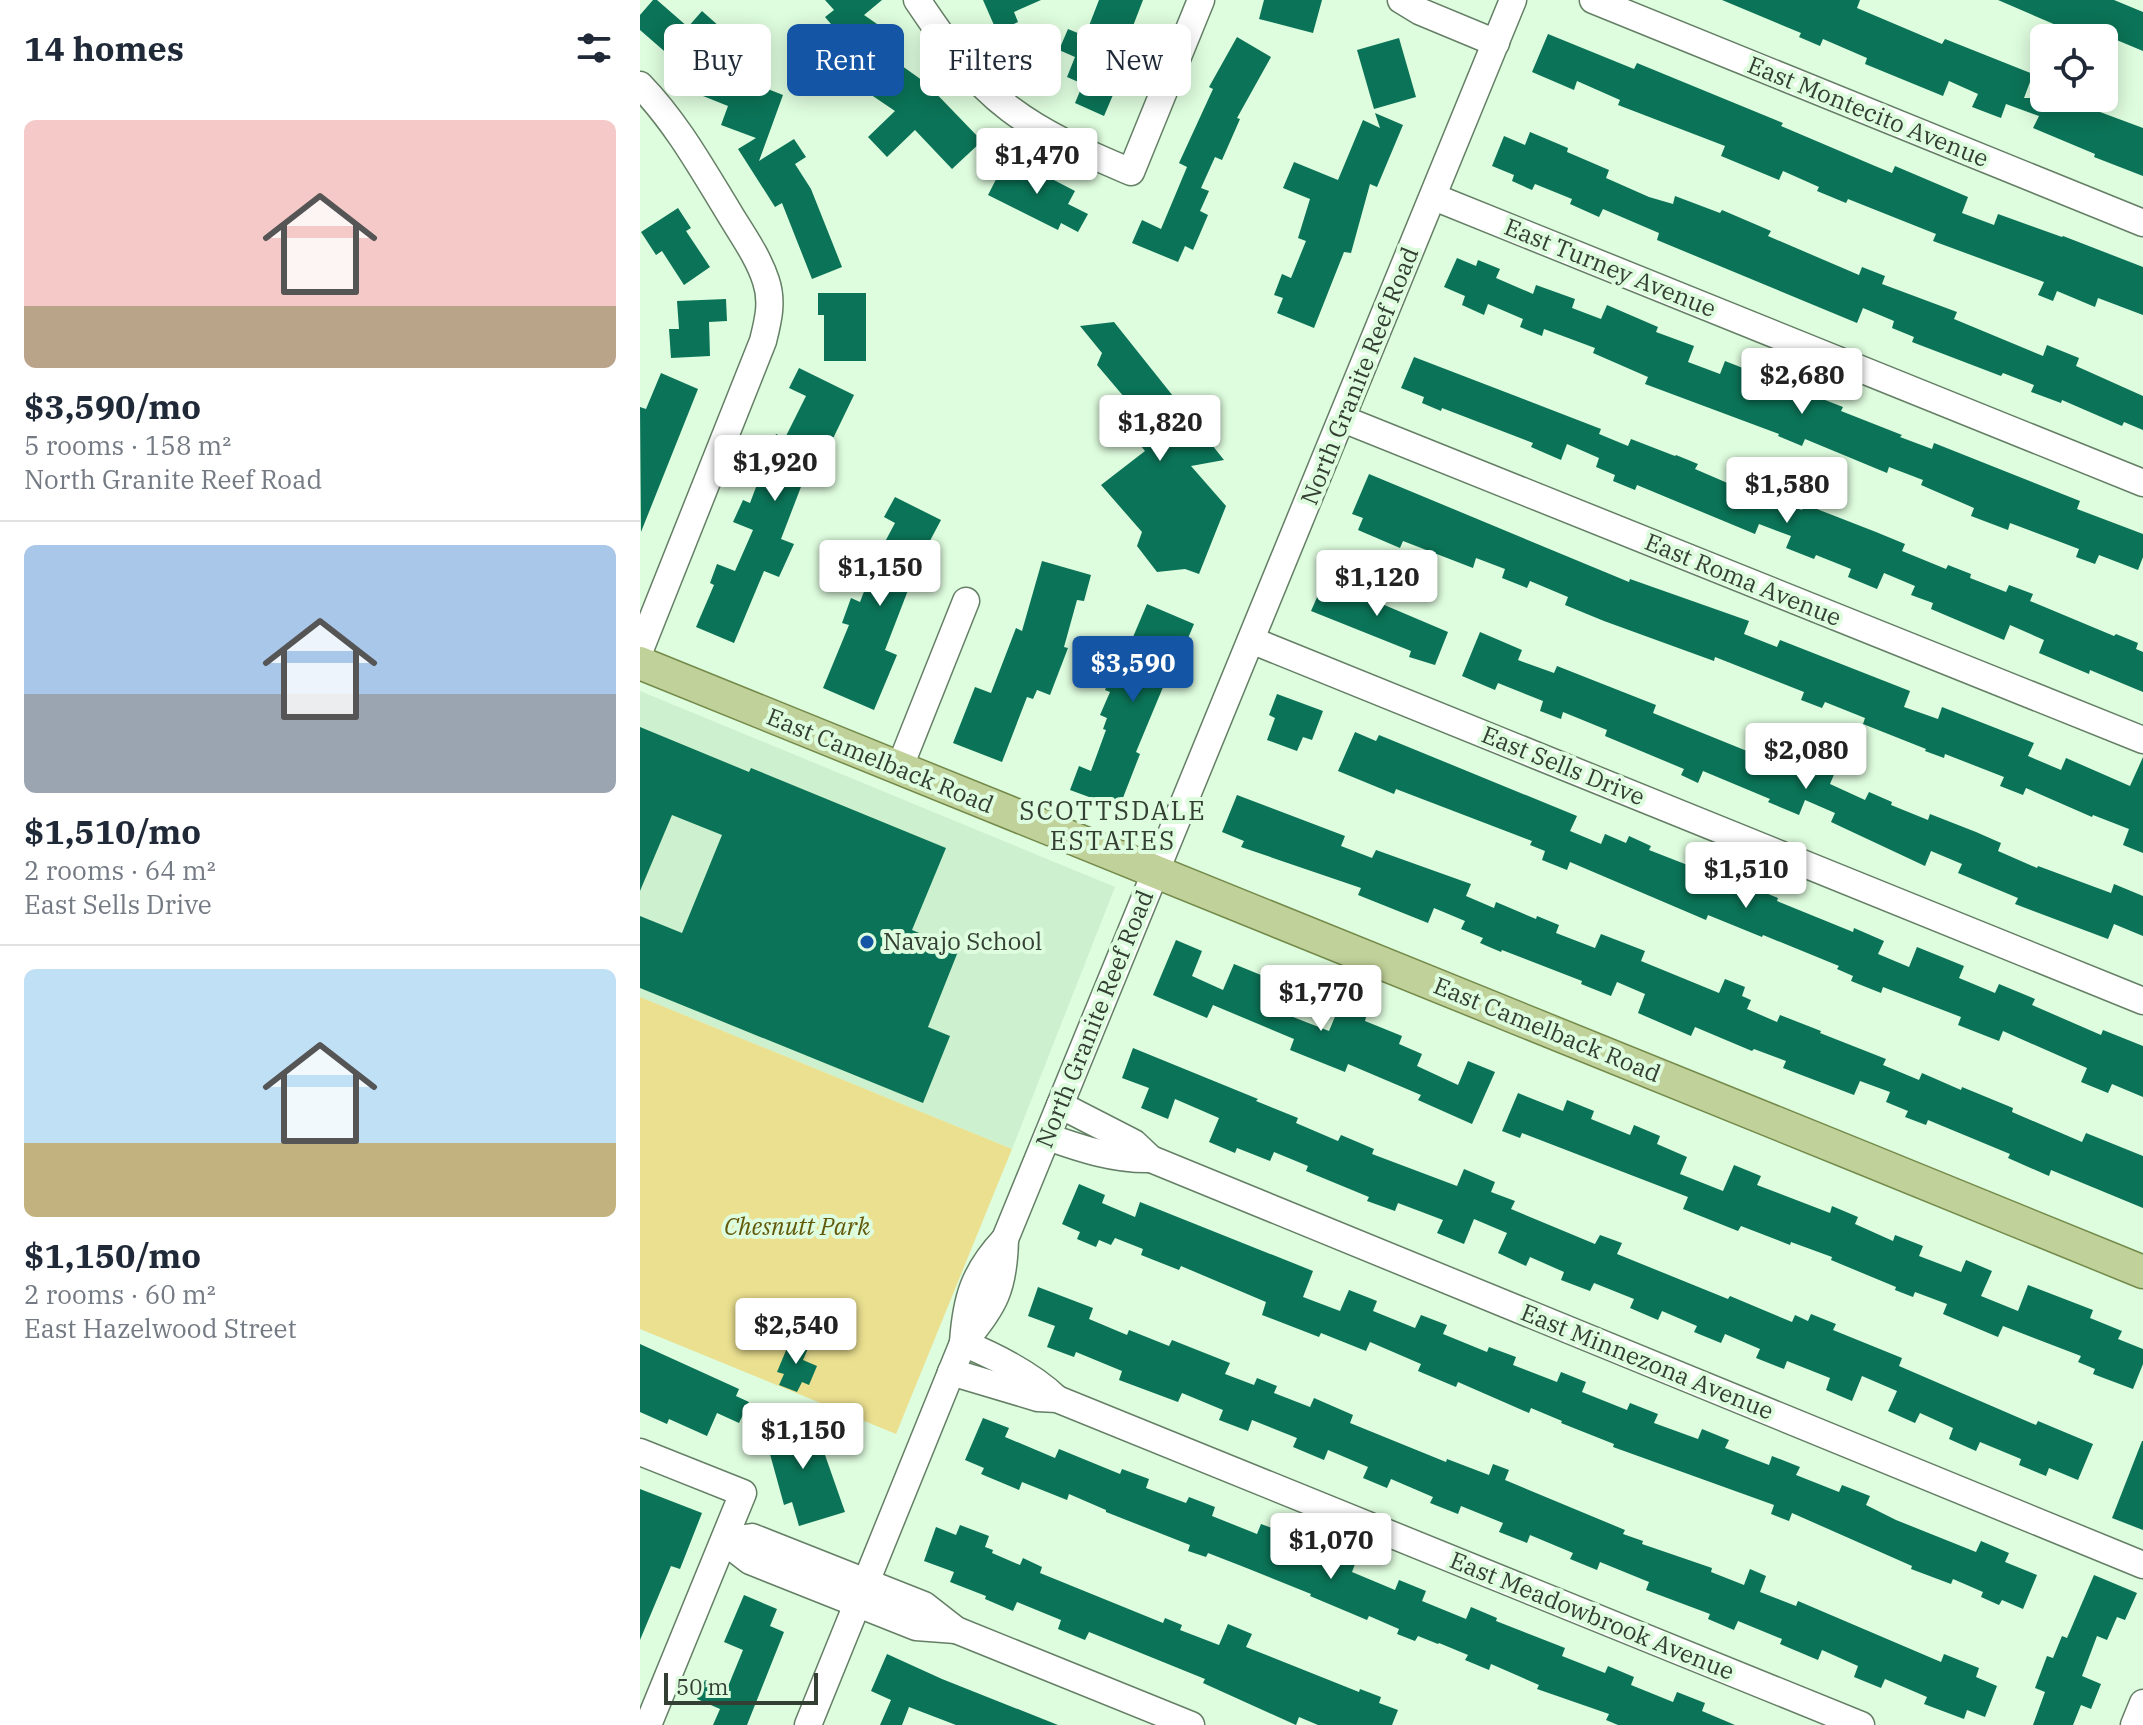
<!DOCTYPE html>
<meta charset="utf-8">
<style>
body{margin:0;font-family:"IBM Plex Serif",serif;background:#f2f2f3;color:#1f2937;height:100vh;display:flex;flex-direction:column;font-size:30px;white-space:nowrap}
*{box-sizing:border-box;margin:0}
p{font-size:26px;color:#747a83}
.icon{flex:none;width:44px;height:44px;fill:none;stroke:currentColor;stroke-width:2;stroke-linecap:round;stroke-linejoin:round}
.map{position:relative;flex:1;overflow:hidden}
.sheet{display:flex;flex-direction:column;background:#fff;width:640px}
.sheet>*{flex:none}
.top-card{position:absolute;left:24px;top:24px;width:760px;height:72px;display:flex;gap:16px}
.controls{position:absolute;left:1390px;top:24px;display:grid;gap:16px}
.controls a{display:grid;place-items:center;width:88px;height:88px;border-radius:12px;background:#fff;box-shadow:0 4px 20px #0003;font-size:40px}
.scale{position:absolute;left:24px;bottom:20px;width:154px;box-sizing:border-box;padding-left:8px;border:4px solid #333f33;border-top:0;font-size:22px;line-height:28px;white-space:nowrap;color:#333f33;-webkit-text-stroke:6px #defcde;paint-order:stroke}
.price{position:absolute;translate:-50% -68px;padding:0 18px;border-radius:8px;background:#fff;color:#222;font-size:26px;line-height:52px;filter:drop-shadow(0 2px 4px #0008)}
.price::after{content:'';position:absolute;left:50%;top:48px;width:24px;height:18px;margin-left:-12px;background:inherit;clip-path:polygon(0 0,100% 0,50% 100%)}
.price.current{background:#1455a5;color:#fff}
ul{padding:0;list-style:none}
li{display:grid;align-content:center;gap:16px;height:424px;padding:0 24px}
li+li{border-top:2px solid #e0e1e3}
li span{display:grid;place-items:center;height:248px;border-radius:12px;color:#555}
li>.icon{margin-inline-start:auto}
span .icon{width:144px;height:144px;fill:#fffc;stroke-width:1}
li b{font-size:34px}
h2{display:flex;justify-content:space-between;align-items:center;height:96px;padding:0 24px;font-size:34px}
.pill{padding:0 28px;border-radius:12px;background:#fff;box-shadow:0 4px 20px #0003;font-size:28px;line-height:72px}
.pill.current{background:#1455a5;color:#fff}
main{display:flex;flex:1;min-height:0}
.map>svg:first-child{display:block}
.built{fill:#cdf0ce}
.green{fill:#ebe090}
.building{fill:#0b7357}
.lines{fill:none;stroke-linecap:round;stroke-linejoin:round}
.minor-casing{stroke:#647f65;stroke-width:29}
.major-casing{stroke:#748a4a;stroke-width:35}
.minor{stroke:#fff;stroke-width:26}
.major{stroke:#c1d19a;stroke-width:32}
.poi-dot{fill:#1455a5;stroke:#defcde;stroke-width:3}
.labels{text-anchor:middle;stroke-width:8;stroke-linejoin:round;paint-order:stroke}
.street-label{font-size:24px;fill:#333f33;stroke:#defcde}
.poi-label{font-size:24px;fill:#333f33;stroke:#defcde;text-anchor:start}
.park-label{font-size:24px;font-style:italic;fill:#62580a;stroke:#defcde}
.neighbourhood-label{font-size:26px;letter-spacing:2px;fill:#333f33;stroke:#defcde}
</style>
<main>
<section class="sheet">
<h2>14 homes<svg class="icon" aria-label="filters" viewBox="0 0 24 24"><path d="M4 7h16M4 17h16"/><circle cx="9" cy="7" r="2"/><circle cx="15" cy="17" r="2"/></svg></h2>
<ul>
<li><span style="background:linear-gradient(#f6c9c9 75%,#b9a48a 0)"><svg class="icon" aria-label="home" viewBox="0 0 24 24"><path d="M3 11l9-7 9 7M6 9v11h12V9"/></svg></span><div><b>$3,590/mo</b><p>5 rooms · 158 m²</p><p>North Granite Reef Road</p></div></li>
<li><span style="background:linear-gradient(#a9c7e8 60%,#9aa5b1 0)"><svg class="icon" aria-label="home" viewBox="0 0 24 24"><path d="M3 11l9-7 9 7M6 9v11h12V9"/></svg></span><div><b>$1,510/mo</b><p>2 rooms · 64 m²</p><p>East Sells Drive</p></div></li>
<li><span style="background:linear-gradient(#bfe0f5 70%,#c2b280 0)"><svg class="icon" aria-label="home" viewBox="0 0 24 24"><path d="M3 11l9-7 9 7M6 9v11h12V9"/></svg></span><div><b>$1,150/mo</b><p>2 rooms · 60 m²</p><p>East Hazelwood Street</p></div></li>
</ul>
</section>
<div class="map">
<svg width="1503" height="1725" viewBox="0 0 1503 1725">
<rect width="100%" height="100%" fill="#defcde"/>
<path class="built" d="M0 691 475 887 372 1149 0 997Z"/>
<path class="green" d="M0 997 372 1149 256 1434 0 1329Z"/>
<g class="building">
<path d="M13 0H17L48 27 62 11 80 27 57 53 103 71 100 78 143 95 119 161 154 139 166 157 155 164 171 189 202 267 172 279 142 203 135 207 98 149 116 138 81 125 88 106 58 94 62 84 0 30V15Z"/>
<path d="M185 0H242L224 15 253 35 241 51 286 83 342 141 312 169 275 130 247 157 228 137 255 111 221 88 228 78 203 60 182 77 171 62 202 37 185 17 194 10Z"/>
<path d="M343 0H401L374 12 378 22 357 32Z"/>
<path d="M459 0H503L483 52 490 55 464 116 435 103 443 84 427 77 435 57 419 50 428 29 445 36Z"/>
<path d="M624 0H682L673 33 619 19Z"/>
<path d="M1082 0H1220L1217 8 1302 44 1305 39 1393 74 1384 98H1434L1461 109 1460 112 1503 128V176L1454 157 1455 154 1393 128 1399 116 1366 104 1361 118 1332 107 1338 94 1309 81 1303 96 1225 64 1227 58 1183 39 1180 46 1159 37 1161 33Z"/>
<path d="M1358 0H1474L1503 12V51L1467 36 1451 38 1430 31Z"/>
<path d="M908 34 994 69 997 63 1143 123 1141 126 1235 166 1252 173 1255 166 1328 197 1322 213 1354 225 1358 214 1422 237 1423 236 1503 267V315L1458 298 1455 307 1417 291 1413 301 1398 295 1404 282 1293 241 1296 234 1208 199 1206 203 1177 191 1179 187 1143 171 1139 180 1081 156 1085 146 978 105 980 100 937 81 934 90 892 72Z"/>
<path d="M597 37 631 57 597 118 600 119 582 160 575 157 561 188 569 191 560 211 568 215 553 250 545 246 538 262 492 243 502 220 521 229 547 167 539 163 573 89 569 87Z"/>
<path d="M759 38 776 97 734 109 717 50Z"/>
<path d="M735 113 763 125 737 187 730 184 711 253 704 252 674 328 637 313 643 298 634 295 642 274 651 278 666 241 658 238 670 199 643 188 654 162 698 180 723 120 740 128Z"/>
<path d="M890 132 928 148 927 152 969 170 966 178 1009 197 1033 204 1035 196 1080 213 1082 210 1131 231 1128 236 1219 275 1222 267 1245 276 1242 284 1317 312 1314 319 1403 356 1407 345 1439 358 1436 366 1503 396V430L1484 422 1482 426 1422 400 1421 403 1391 392 1394 385 1363 373 1361 376 1272 342 1274 337 1252 328 1254 321 1223 308 1217 323 1017 240 1019 233 963 209 959 217 930 204 932 199 895 184 892 190 872 181 874 175 852 166 864 136 885 145Z"/>
<path d="M368 156 435 191 428 204 448 214 438 232 421 223 418 230 348 195Z"/>
<path d="M38 208 51 228 46 231 70 267 44 285 22 251 16 255 1 232Z"/>
<path d="M817 258 836 266 838 260 860 269 856 278 893 294 896 285 935 299 932 308 961 319 967 305 1018 327 1016 332 1054 346 1048 362 1080 374 1085 361 1203 407 1201 411 1262 435 1260 437 1292 449 1294 443 1440 501 1437 509 1503 534V557L1498 570 1459 555 1455 564 1436 557 1439 549 1370 523 1368 530 1331 516 1334 508 1281 485 1283 480 1249 467 1247 473 1165 439 1162 446 1138 436 1139 434 1005 384 1008 377 953 353 955 348 904 329 902 336 880 327 883 319 848 304 844 315 822 305 825 296 804 287Z"/>
<path d="M178 293H226V361H184V315H178Z"/>
<path d="M86 299 87 321 69 322 70 356 31 358 29 329H39L37 301Z"/>
<path d="M474 322 584 460 551 466 586 506 559 574 545 569 517 572 497 546 502 532 461 485 505 451 493 436 507 424 457 365 462 353 440 326Z"/>
<path d="M774 357 961 429 959 434 988 446 991 439 1035 456 1036 455 1058 464 1055 469 1099 488 1162 510 1164 504 1236 532 1265 544 1262 551 1306 569 1308 565 1331 574 1330 578 1366 592 1369 585 1393 594 1390 601 1474 636 1476 634 1498 643 1496 649 1503 652V692L1450 670 1449 674 1399 653 1404 640 1370 625 1364 640 1291 609 1293 603 1271 595 1275 586 1244 573 1237 589 1208 577 1211 569 1176 555 1174 559 1146 548 1151 536 1119 524 1115 534 997 485 995 490 973 481 975 475 956 467 959 458 927 444 921 460 891 447 893 443 802 408 801 411 782 403 784 397 761 388Z"/>
<path d="M159 368 214 395 186 453 189 454 182 471 169 466 141 539 154 544 139 577 124 571 94 643 56 627 74 585 70 583 77 564 95 571 113 530 93 522 103 500 110 503 136 434 145 438 166 396 149 388Z"/>
<path d="M21 373 58 389 1 532 0 407 6 409Z"/>
<path d="M729 474 989 582 990 579 1109 621 1104 634 1137 647 1140 640 1270 691 1264 707 1298 719 1302 707 1394 743 1388 756 1421 770 1426 758 1490 786 1503 757V853L1483 845 1489 829 1453 815 1452 817 1386 788 1383 795 1360 786 1364 777 1305 754 1304 758 1285 751 1286 749 1223 724 1225 718 1185 702 1182 708 1161 700 1164 692 1075 657 1074 661 964 621 925 605 928 597 890 581 887 588 862 578 865 569 836 558 833 568 763 541 760 548 718 530 723 518 712 514Z"/>
<path d="M255 497 301 520 267 584 270 585 245 650 257 655 234 710 183 688 209 625 202 623 211 598 220 602 238 555 255 523 244 517Z"/>
<path d="M402 561 451 575 444 601 437 600 424 647 428 648 410 695 397 690 393 699 387 697 362 762 313 743 335 687 351 693 376 628 382 631Z"/>
<path d="M689 570 746 595 742 604 808 632 795 665 769 657 771 651 671 611Z"/>
<path d="M507 604 554 624 530 681 526 680 496 752 500 754 479 808 430 790 439 766 451 771 466 730 463 729 467 718 460 715 470 692 465 690 474 668 479 670Z"/>
<path d="M840 632 882 650 878 660 914 673 917 666 1016 705 1013 713 1144 766 1149 754 1195 772 1190 784 1225 800 1229 792 1252 802 1251 805 1288 820 1290 814 1336 832 1361 843 1358 851 1397 868 1398 866 1471 893 1474 884 1503 896V936L1474 924 1468 939 1375 904 1378 898 1318 873 1322 864 1291 851 1285 866 1191 822 1195 813 1165 800 1159 815 1128 802 1130 799 1063 771 1058 783 1041 775 1044 769 965 736 967 730 923 712 921 719 900 711 903 701 858 683 855 690 822 676Z"/>
<path d="M637 694 683 711 672 740 663 737 657 751 627 740 635 718 629 715Z"/>
<path d="M0 727 109 772 111 768 306 848 272 930 319 949 288 1027 310 1036 283 1103 0 988V916L42 933 82 835 32 815 0 891Z"/>
<path d="M715 732 736 741 739 735 937 816 930 831 961 844 965 834 986 843 989 836 1011 846 1009 850 1091 882 1092 879 1138 898 1137 901 1213 932 1214 928 1244 941 1238 954 1269 967 1277 947 1324 966 1319 978 1355 993 1359 984 1395 999 1392 1005 1461 1035 1463 1030 1503 1046V1097L1472 1084 1468 1093 1441 1082 1447 1068 1363 1031 1359 1041 1318 1025 1321 1017 1243 987 1241 993 1211 981 1213 976 1197 969 1199 966 1123 935 1122 937 1068 915 1066 920 930 862 927 870 902 860 905 851 890 845 892 841 756 789 754 794 698 771Z"/>
<path d="M597 795 705 836 701 846 732 858 736 850 831 884 826 896 854 908 856 902 896 919 897 916 919 925 916 933 955 948 961 934 1005 951 1001 961 1079 993 1085 979 1105 987 1102 996 1111 1000 1107 1009 1137 1022 1140 1015 1181 1031 1180 1033 1246 1059 1243 1065 1279 1080 1282 1073 1321 1090 1322 1087 1373 1108 1372 1112 1442 1142 1446 1133 1503 1156V1208L1411 1170 1409 1176 1368 1158 1370 1154 1288 1120 1286 1125 1265 1117 1268 1111 1246 1102 1250 1092 1220 1081 1214 1095 1143 1068 1146 1061 1114 1049 1112 1051 1055 1027 1051 1036 998 1013 1005 994 977 982 971 996 941 984 942 981 862 950 861 952 840 943 843 938 821 929 825 921 794 908 788 923 718 895 721 888 601 847 604 841 582 832Z"/>
<path d="M536 940 562 951 552 976 583 990 594 964 663 992 653 1017 689 1031 699 1007 726 1017 725 1021 762 1036 759 1044 782 1054 777 1066 818 1085 828 1061 855 1072 832 1124 778 1100 781 1095 708 1064 705 1072 650 1050 654 1039 573 1005 567 1018 513 995Z"/>
<path d="M493 1048 618 1099 616 1101 658 1118 656 1123 698 1141 701 1135 734 1149 732 1154 817 1186 824 1169 855 1182 851 1192 875 1201 871 1209 955 1244 960 1235 982 1243 977 1254 1088 1299 1090 1296 1152 1322 1155 1315 1168 1321 1171 1314 1196 1324 1193 1330 1262 1358 1259 1366 1396 1425 1398 1421 1453 1444 1438 1480 1409 1468 1406 1476 1379 1465 1381 1459 1340 1442 1336 1451 1309 1439 1313 1428 1280 1413 1275 1423 1248 1411 1257 1391 1222 1376 1212 1401 1186 1390 1190 1378 1147 1361 1144 1369 1116 1358 1120 1349 1085 1334 1081 1343 1054 1332 1057 1326 1022 1311 1018 1320 990 1308 994 1299 954 1283 950 1291 921 1280 924 1272 890 1257 886 1266 858 1253 867 1233 834 1219 824 1244 797 1233 803 1220 758 1203 755 1211 727 1201 729 1197 666 1171 668 1166 634 1152 630 1161 597 1148 595 1153 569 1142 579 1118 535 1099 528 1119 501 1108 509 1088 482 1078Z"/>
<path d="M878 1093 923 1111 927 1100 954 1111 951 1119 990 1135 994 1125 1020 1136 1017 1144 1047 1157 1040 1174 1083 1191 1094 1165 1121 1176 1117 1185 1190 1213 1192 1206 1218 1217 1215 1224 1253 1241 1255 1235 1283 1246 1279 1256 1321 1272 1326 1260 1352 1271 1341 1296 1378 1311 1388 1285 1453 1310 1450 1318 1482 1331 1478 1339 1503 1349V1364L1493 1389 1453 1374 1455 1369 1438 1362 1441 1356 1363 1326 1358 1337 1303 1314 1307 1304 1275 1292 1273 1297 1255 1290 1256 1287 1191 1260 1192 1257 1151 1242 1150 1245 1101 1226 1098 1231 1043 1209 1048 1197 882 1133 880 1138 862 1131Z"/>
<path d="M439 1184 465 1195 462 1203 495 1217 500 1202 673 1271 663 1297 700 1311 709 1290 737 1301 733 1311 775 1328 781 1315 807 1325 803 1334 847 1352 849 1347 876 1357 873 1365 917 1382 921 1372 946 1382 942 1392 987 1410 990 1403 1018 1414 1014 1423 1058 1439 1062 1429 1089 1440 1085 1448 1129 1465 1132 1456 1160 1467 1156 1475 1199 1492 1202 1485 1230 1496 1226 1505 1256 1520 1336 1552 1341 1541 1369 1553 1365 1562 1397 1575 1383 1609 1362 1600 1359 1605 1341 1597 1343 1592 1313 1579 1311 1584 1271 1569 1272 1566 1152 1513 1149 1521 1131 1514 1134 1505 973 1447 974 1444 921 1423 922 1421 891 1408 889 1413 818 1382 816 1387 778 1371 781 1364 730 1342 726 1351 681 1333 679 1337 622 1315 626 1302 541 1266 539 1270 501 1255 503 1249 475 1238 471 1245 459 1240 456 1247 437 1239 440 1232 422 1224Z"/>
<path d="M398 1287 453 1308 449 1319 487 1335 489 1330 529 1346 532 1340 590 1363 585 1374 614 1385 617 1378 637 1386 634 1393 670 1407 674 1398 713 1415 710 1423 806 1462 807 1459 849 1475 853 1464 869 1470 865 1480 985 1530 983 1534 1003 1541 1002 1544 1072 1568 1071 1572 1104 1585 1110 1569 1126 1576 1120 1592 1156 1606 1158 1601 1301 1662 1304 1654 1339 1668 1336 1677 1357 1686 1345 1717 1327 1710 1324 1719 1284 1704 1287 1697 1245 1679 1241 1688 1214 1677 1218 1666 1182 1650 1178 1660 1140 1644 1142 1639 1098 1621 1094 1630 1068 1619 1070 1614 1006 1590 1009 1582 960 1562 957 1570 930 1559 933 1553 890 1535 887 1543 859 1532 863 1523 821 1506 818 1514 790 1503 793 1497 751 1479 747 1488 723 1478 728 1467 688 1450 684 1460 653 1447 657 1438 612 1420 608 1431 579 1420 583 1410 542 1393 538 1402 479 1380 482 1371 436 1352 434 1357 407 1347 415 1326 388 1316Z"/>
<path d="M152 1336 170 1344 163 1360 177 1366 169 1385 162 1382 157 1392 139 1385 144 1374 137 1372Z"/>
<path d="M0 1344 99 1389 96 1396 109 1402 99 1423 77 1413 67 1436 29 1419 27 1424 0 1412Z"/>
<path d="M146 1418 142 1427 172 1418 205 1512 159 1526 152 1502 144 1505 122 1425Z"/>
<path d="M343 1418 369 1428 365 1437 415 1458 419 1449 480 1474 482 1469 509 1479 506 1488 546 1503 549 1497 575 1507 572 1516 617 1534 621 1524 648 1534 644 1543 686 1559 689 1553 715 1564 712 1572 755 1590 759 1580 786 1591 782 1601 826 1619 831 1607 857 1618 856 1621 925 1648 922 1656 965 1673 968 1666 994 1677 991 1685 1033 1702 1037 1692 1065 1703 1062 1711 1095 1725H978L966 1720 969 1714 897 1689 899 1685 851 1664 849 1670 825 1660 828 1655 799 1643 798 1644 778 1636 775 1641 757 1634 759 1629 729 1616 727 1620 670 1596 671 1594 604 1567 568 1553 566 1557 548 1551 550 1545 466 1512V1510L429 1494 427 1500 382 1482 379 1490 341 1474 344 1468 325 1460Z"/>
<path d="M1502 1441H1503V1530L1472 1518Z"/>
<path d="M0 1489 62 1513 40 1569 31 1566 0 1640Z"/>
<path d="M320 1525 349 1536 345 1547 353 1550 352 1553 380 1565 383 1558 402 1567 400 1573 523 1623 525 1618 542 1625 540 1630 579 1645 588 1624 612 1634 606 1647 719 1692 720 1689 741 1697 739 1703 758 1710 752 1725H678L659 1717 656 1725 563 1683 565 1679 449 1632 445 1640 418 1629 421 1620 377 1602 373 1611 345 1599 346 1596 310 1582 314 1572 284 1561 296 1527 316 1535Z"/>
<path d="M1454 1575 1497 1593 1485 1620 1477 1617 1467 1640 1457 1636 1442 1676 1461 1684 1451 1709 1441 1705 1433 1725H1393L1405 1692 1395 1688 1407 1656 1413 1658 1422 1636 1427 1638Z"/>
<path d="M104 1595 137 1609 130 1626 144 1632 107 1725H73L80 1709 57 1699 65 1680 87 1689 103 1650 84 1642Z"/>
<path d="M247 1654 302 1679 418 1725H316L269 1707 262 1725H240L251 1700 231 1691Z"/>
</g>
<g class="lines">
<defs>
<g id="minor">
<path d="M277 0C304 40 331 80 370 109 407 137 449 154 491 172L561 0"/>
<path d="M761 0 779 11 856 43"/>
<path d="M953 0 1503 223"/>
<path d="M0 85C36 122 61 167 88 211 101 233 118 256 126 281 133 302 128 321 123 341L0 650"/>
<path d="M794 197 1503 483"/>
<path d="M703 419 1503 740"/>
<path d="M611 640 1503 1001"/>
<path d="M259 769 326 601"/>
<path d="M420 1105 494 1143 511 1159 1503 1565"/>
<path d="M408 1137C442 1149 475 1160 511 1159"/>
<path d="M323 1343C326 1298 334 1272 365 1239"/>
<path d="M323 1343C357 1357 391 1374 417 1399"/>
<path d="M311 1372 398 1398 417 1399 1221 1725"/>
<path d="M0 1452 103 1493 8 1725"/>
<path d="M84 1541 112 1537 284 1605 316 1630 551 1725"/>
<path d="M84 1541 110 1561 276 1627 316 1630"/>
<path d="M168 1725 323 1343C355 1306 364 1288 365 1239L873 0"/>
<path d="M1494 1725 1503 1703"/>
</g>
<path id="major" d="M0 663C500 870 1003 1067 1503 1272"/>
</defs>
<use href="#minor" class="minor-casing"/>
<use href="#major" class="major-casing"/>
<use href="#minor" class="minor"/>
<use href="#major" class="major"/>
</g>
<circle class="poi-dot" cx="227" cy="942" r="8"/>
<g class="labels">
<g class="street-label">
<text transform="translate(1228 112) rotate(22)" y="8">East Montecito Avenue</text>
<text transform="translate(970 268) rotate(22)" y="8">East Turney Avenue</text>
<text transform="translate(720 376) rotate(-68)" y="8">North Granite Reef Road</text>
<text transform="translate(1103 580) rotate(22)" y="8">East Roma Avenue</text>
<text transform="translate(240 761) rotate(22)" y="8">East Camelback Road</text>
<text transform="translate(923 766) rotate(22)" y="8">East Sells Drive</text>
<text transform="translate(455 1019) rotate(-68)" y="8">North Granite Reef Road</text>
<text transform="translate(907 1030) rotate(22)" y="8">East Camelback Road</text>
<text transform="translate(1007 1362) rotate(22)" y="8">East Minnezona Avenue</text>
<text transform="translate(952 1616) rotate(22)" y="8">East Meadowbrook Avenue</text>
</g>
<g class="poi-label">
<text x="243" y="950">Navajo School</text>
</g>
<g class="park-label">
<text x="157" y="1235">Chesnutt Park</text>
</g>
<g class="neighbourhood-label">
<text x="473" y="820">SCOTTSDALE<tspan x="473" dy="30">ESTATES</tspan></text>
</g>
</g>
</svg>
<div class="controls">
<a><svg class="icon" aria-label="locate" viewBox="0 0 24 24"><circle cx="12" cy="12" r="6"/><path d="M12 2v4M12 18v4M2 12h4M18 12h4"/></svg></a>
</div>
<div class="scale">50 m</div>
<b class="price" style="left:397px;top:196px">$1,470</b>
<b class="price" style="left:1162px;top:416px">$2,680</b>
<b class="price" style="left:520px;top:463px">$1,820</b>
<b class="price" style="left:135px;top:503px">$1,920</b>
<b class="price" style="left:1147px;top:525px">$1,580</b>
<b class="price" style="left:240px;top:608px">$1,150</b>
<b class="price" style="left:737px;top:618px">$1,120</b>
<b class="price current" style="left:493px;top:704px">$3,590</b>
<b class="price" style="left:1166px;top:791px">$2,080</b>
<b class="price" style="left:1106px;top:910px">$1,510</b>
<b class="price" style="left:681px;top:1033px">$1,770</b>
<b class="price" style="left:156px;top:1366px">$2,540</b>
<b class="price" style="left:163px;top:1471px">$1,150</b>
<b class="price" style="left:691px;top:1581px">$1,070</b>
<div class="top-card">
<a class="pill">Buy</a>
<a class="pill current">Rent</a>
<a class="pill">Filters</a>
<a class="pill">New</a>
</div>
</div>
</main>
